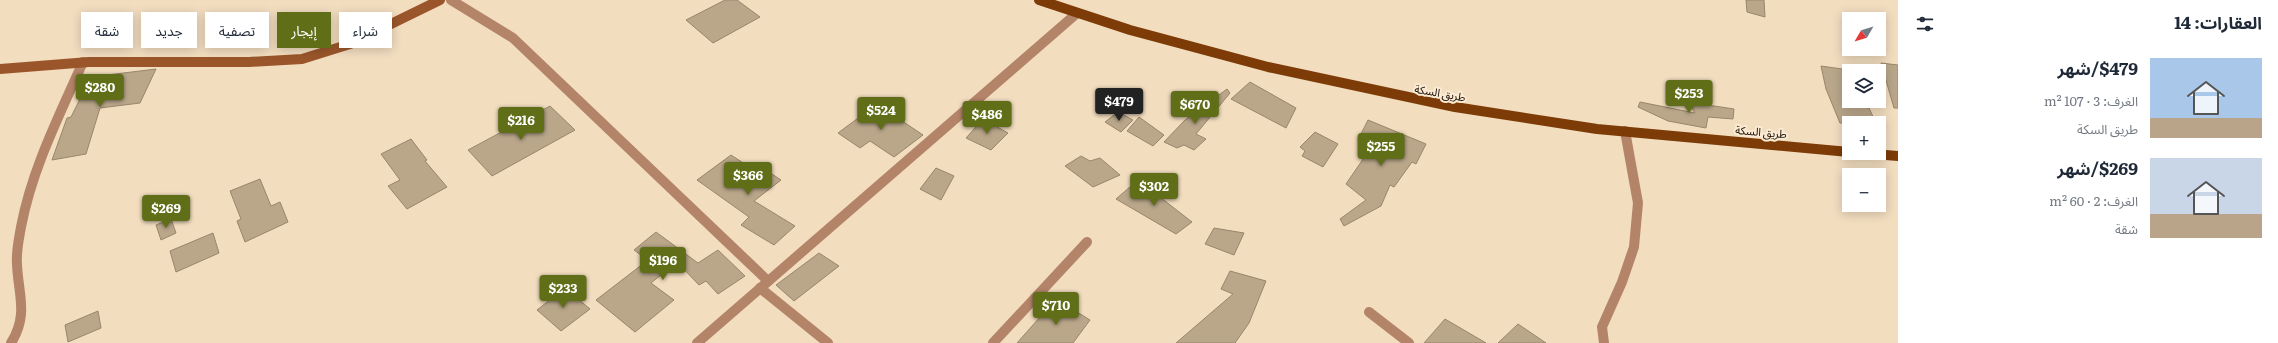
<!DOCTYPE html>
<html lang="ar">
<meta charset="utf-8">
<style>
body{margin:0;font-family:Literata,"Noto Sans Arabic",serif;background:#f2f2f3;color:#1f2937;direction:rtl;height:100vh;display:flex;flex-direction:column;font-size:15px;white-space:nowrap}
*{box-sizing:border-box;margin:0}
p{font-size:13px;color:#747a83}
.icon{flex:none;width:22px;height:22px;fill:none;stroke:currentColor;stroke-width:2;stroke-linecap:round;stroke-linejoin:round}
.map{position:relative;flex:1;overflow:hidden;direction:ltr}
.details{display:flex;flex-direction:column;background:#fff;width:380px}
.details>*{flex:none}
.guide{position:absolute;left:12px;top:12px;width:380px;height:36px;direction:rtl;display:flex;gap:8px}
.needle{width:26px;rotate:232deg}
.tools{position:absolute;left:1842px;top:12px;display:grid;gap:8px}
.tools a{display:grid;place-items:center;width:44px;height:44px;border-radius:0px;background:#fff;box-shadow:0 2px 10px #0003;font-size:20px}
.price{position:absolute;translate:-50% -34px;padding:0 9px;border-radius:4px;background:#606e18;color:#fff;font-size:13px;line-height:26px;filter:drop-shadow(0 1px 2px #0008)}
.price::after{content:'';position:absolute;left:50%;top:24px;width:12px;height:9px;margin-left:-6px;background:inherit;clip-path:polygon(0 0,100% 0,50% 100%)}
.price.current{background:#222;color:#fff}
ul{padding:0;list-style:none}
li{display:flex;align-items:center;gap:12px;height:100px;padding:0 16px}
li span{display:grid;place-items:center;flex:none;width:112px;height:80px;border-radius:0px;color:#555}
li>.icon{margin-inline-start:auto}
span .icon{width:48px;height:48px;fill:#fffc;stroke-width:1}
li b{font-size:17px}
h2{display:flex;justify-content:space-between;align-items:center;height:48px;padding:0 16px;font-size:17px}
.pill{padding:0 14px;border-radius:0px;background:#fff;box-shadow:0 2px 10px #0003;font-size:14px;line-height:36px}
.pill.current{background:#606e18;color:#fff}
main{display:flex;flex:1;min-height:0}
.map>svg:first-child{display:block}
.building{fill:#baa78a;stroke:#99866a}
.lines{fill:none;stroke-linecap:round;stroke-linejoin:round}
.street{stroke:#b48469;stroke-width:10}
.secondary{stroke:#9a562a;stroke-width:10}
.primary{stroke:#7c3b07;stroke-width:10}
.labels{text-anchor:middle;stroke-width:4;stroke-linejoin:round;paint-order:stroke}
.street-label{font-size:11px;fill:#140d04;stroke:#fcebd2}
</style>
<main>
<section class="details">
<h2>العقارات: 14<svg class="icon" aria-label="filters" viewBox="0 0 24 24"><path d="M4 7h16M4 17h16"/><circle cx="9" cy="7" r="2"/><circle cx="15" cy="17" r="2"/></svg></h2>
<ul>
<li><span style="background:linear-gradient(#a9c7e8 75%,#b9a48a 0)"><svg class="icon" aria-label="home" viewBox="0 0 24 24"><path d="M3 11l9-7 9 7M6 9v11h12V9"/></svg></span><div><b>$479/شهر</b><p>الغرف: 3 · 107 m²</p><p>طريق السكة</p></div></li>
<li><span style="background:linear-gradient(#c9d6e8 70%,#b9a48a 0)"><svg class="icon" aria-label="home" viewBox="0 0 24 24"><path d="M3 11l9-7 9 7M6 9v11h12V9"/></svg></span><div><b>$269/شهر</b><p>الغرف: 2 · 60 m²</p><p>شقة</p></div></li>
</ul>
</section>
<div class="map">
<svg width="1898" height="343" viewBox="0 0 1898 343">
<rect width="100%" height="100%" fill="#f2ddbf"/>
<g class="building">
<path d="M725 0H737L760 17 713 43 686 20Z"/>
<path d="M1746 0H1764L1765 17 1747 12Z"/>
<path d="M1881 63 1898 65V108H1894Z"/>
<path d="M1821 66 1849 70V105L1869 108 1876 123H1840L1826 89Z"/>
<path d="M156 69 140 103 100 108 86 154 52 160 67 118 71 117 91 77Z"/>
<path d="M1250 82 1296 108 1286 128 1231 99Z"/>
<path d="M1227 89 1230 93 1196 134 1206 139 1194 150 1184 145 1177 148 1164 142 1185 120Z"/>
<path d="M1640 102 1695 113 1688 102 1734 109 1733 119 1708 117 1706 128 1668 121 1638 107Z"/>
<path d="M877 104 923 135 894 157 870 141 860 148 838 133Z"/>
<path d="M550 106 575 130 492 176 468 150Z"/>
<path d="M1118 112 1133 120 1121 132 1105 122Z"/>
<path d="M1139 117 1164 135 1153 146 1127 131Z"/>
<path d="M983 119 1008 133 991 150 966 138Z"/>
<path d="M1368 120 1426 144 1416 164 1412 162 1394 187 1390 185 1381 206 1344 226 1340 219 1366 200 1346 184 1372 146 1358 140Z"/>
<path d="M1315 132 1338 144 1323 167 1302 156 1305 151 1300 147Z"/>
<path d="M411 139 427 160 425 161 447 187 407 209 388 186 400 180 381 154Z"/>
<path d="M731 155 751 168 757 164 781 180 754 201 795 226 774 245 741 225 749 217 697 180Z"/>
<path d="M1081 156 1090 161 1100 158 1120 175 1093 187 1065 166Z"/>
<path d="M936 168 954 176 941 200 920 189Z"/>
<path d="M260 179 271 206 280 202 288 222 245 242 237 221 241 219 230 191Z"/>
<path d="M1138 180 1192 222 1176 234 1116 199Z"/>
<path d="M171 219 176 233 161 240 156 225Z"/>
<path d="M1214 228 1244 233 1234 255 1205 244Z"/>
<path d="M656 232 698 263 718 250 745 276 718 294 706 281 699 285 677 262 651 283 674 300 635 332 596 300 648 260 634 250Z"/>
<path d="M213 233 219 253 176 272 170 251Z"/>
<path d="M819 253 839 266 794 301 776 285Z"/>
<path d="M1230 271 1266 281 1249 323 1235 343H1176L1233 294 1221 289Z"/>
<path d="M565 288 590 309 561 331 537 310Z"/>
<path d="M1056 299 1090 320 1073 343H1017Z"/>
<path d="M98 311 101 328 68 342 65 325Z"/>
<path d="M1445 319 1486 343H1424Z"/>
<path d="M1518 324 1546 343H1498Z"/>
</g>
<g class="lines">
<g class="street">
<path d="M451 0 513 38 768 281"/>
<path d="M760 288 828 343"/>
<path d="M1369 312 1409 343"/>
<path d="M11 343C29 314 18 294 17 264 16 251 19 239 21 227 32 169 59 116 83 62"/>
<path d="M697 343 1076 14"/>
<path d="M993 343 1087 242"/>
<path d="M1604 343 1602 327 1622 282 1634 247 1638 203 1625 131"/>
</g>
<path class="secondary" d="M0 69 89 62H249L302 59 350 44 440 0"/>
<g class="primary">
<path d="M1039 0 1130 30 1268 67 1455 107 1597 129 1849 152"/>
<path d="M1861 153 1898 156"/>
</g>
</g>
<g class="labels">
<g class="street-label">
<text transform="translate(1440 93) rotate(10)" y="4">طريق السكة</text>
<text transform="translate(1761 132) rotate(5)" y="4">طريق السكة</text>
</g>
</g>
</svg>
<div class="tools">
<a><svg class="needle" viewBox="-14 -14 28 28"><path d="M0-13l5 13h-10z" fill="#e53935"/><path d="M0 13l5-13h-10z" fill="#747a83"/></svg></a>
<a><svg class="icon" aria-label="layers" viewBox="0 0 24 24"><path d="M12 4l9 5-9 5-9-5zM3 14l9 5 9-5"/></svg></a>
<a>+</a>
<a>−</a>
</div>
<b class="price" style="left:100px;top:108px">$280</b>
<b class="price" style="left:1689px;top:114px">$253</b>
<b class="price current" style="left:1119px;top:122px">$479</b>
<b class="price" style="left:1195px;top:125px">$670</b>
<b class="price" style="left:881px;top:131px">$524</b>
<b class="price" style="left:987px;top:135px">$486</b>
<b class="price" style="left:521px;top:141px">$216</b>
<b class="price" style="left:1381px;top:167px">$255</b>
<b class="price" style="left:748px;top:196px">$366</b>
<b class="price" style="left:1154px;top:207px">$302</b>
<b class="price" style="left:166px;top:229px">$269</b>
<b class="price" style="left:663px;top:281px">$196</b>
<b class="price" style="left:563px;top:309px">$233</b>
<b class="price" style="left:1056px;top:326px">$710</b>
<div class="guide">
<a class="pill">شراء</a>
<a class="pill current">إيجار</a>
<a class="pill">تصفية</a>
<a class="pill">جديد</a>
<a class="pill">شقة</a>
</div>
</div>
</main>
